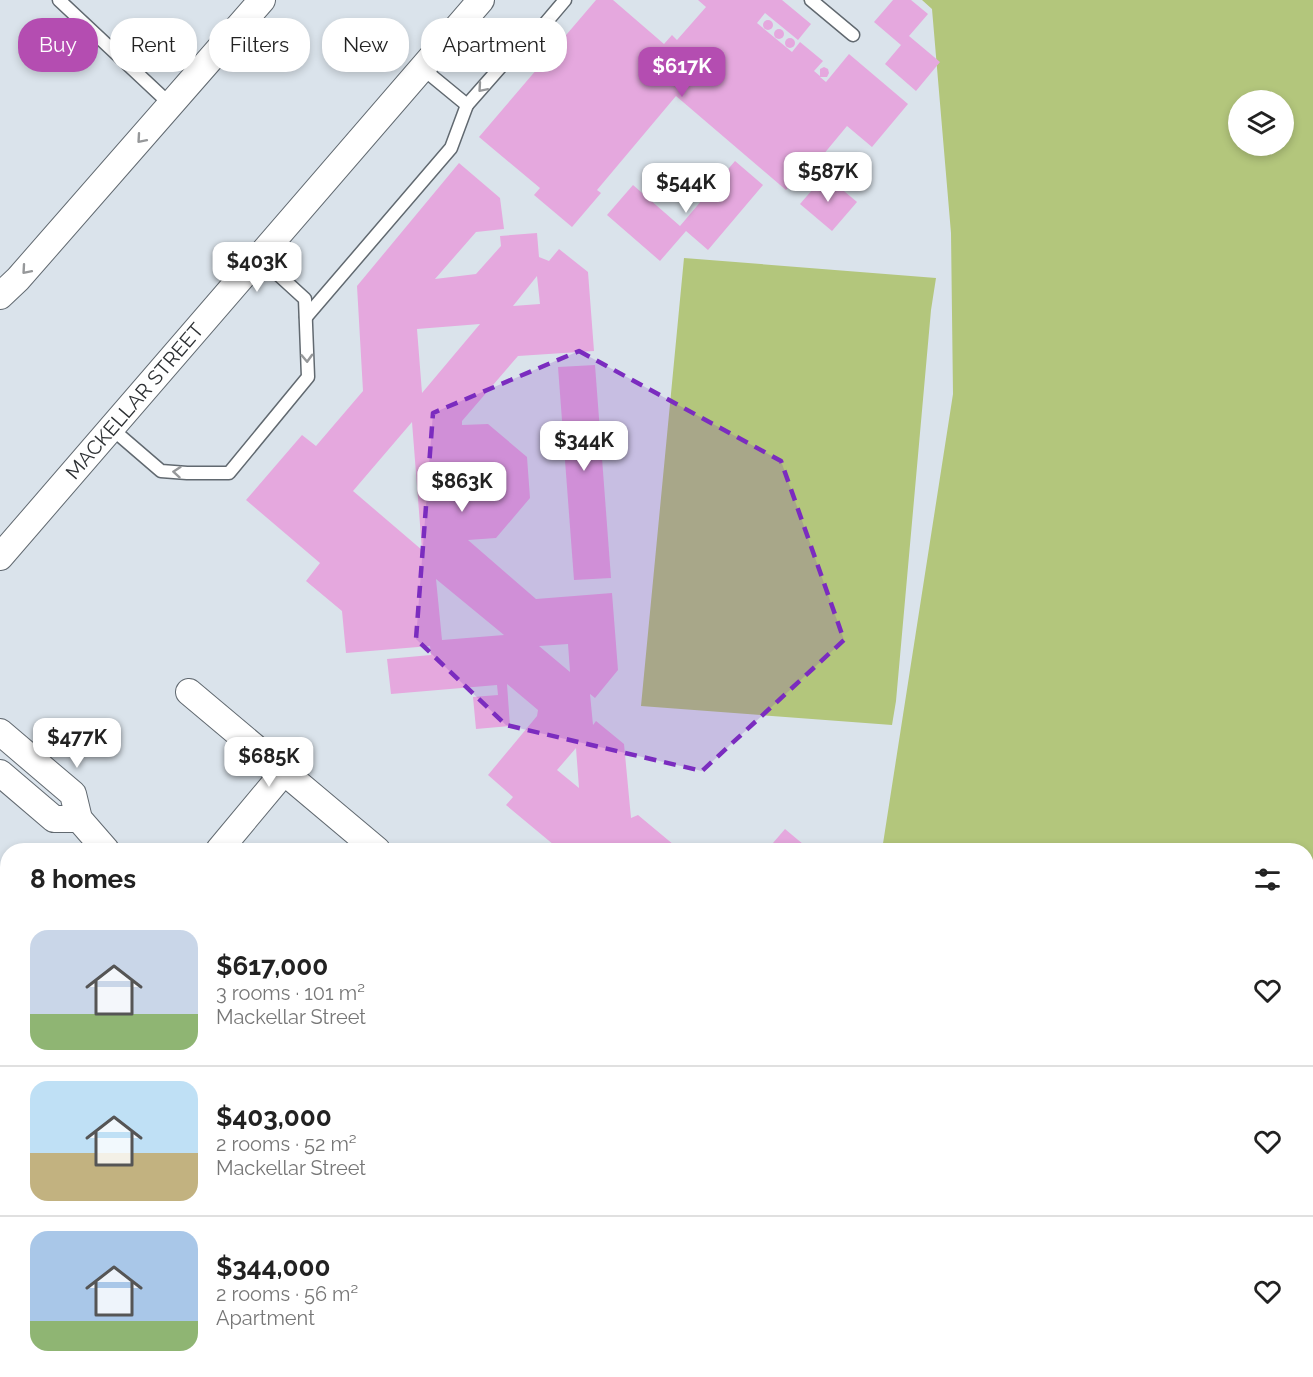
<!DOCTYPE html>
<meta charset="utf-8">
<style>
body{margin:0;font-family:Raleway,sans-serif;background:#f6f6f6;color:#222;height:100vh;display:flex;flex-direction:column;font-size:22px;white-space:nowrap}
*{box-sizing:border-box;margin:0}
p{font-size:20px;color:#767676}
.icon{flex:none;width:33px;height:33px;fill:none;stroke:currentColor;stroke-width:2;stroke-linecap:round;stroke-linejoin:round}
.map{position:relative;flex:1;overflow:hidden}
.sheet{position:absolute;left:0px;top:843px;width:1314px;height:534px;display:flex;flex-direction:column;background:#fff;border-radius:24px 24px 0 0;box-shadow:0 3px 9px #0003}
.sheet>*{flex:none}
.hud{position:absolute;left:18px;top:18px;width:600px;height:54px;display:flex;gap:12px}
.buttons{position:absolute;left:1228px;top:90px;display:grid;gap:12px}
.buttons a{display:grid;place-items:center;width:66px;height:66px;border-radius:50%;background:#fff;box-shadow:0 3px 9px #0003;font-size:30px}
.price{position:absolute;translate:-50% -51px;padding:0 14px;border-radius:12px;background:#fff;color:#222;font-size:20px;line-height:39px;filter:drop-shadow(0 2px 3px #0008)}
.price::after{content:'';position:absolute;left:50%;top:36px;width:18px;height:14px;margin-left:-9px;background:inherit;clip-path:polygon(0 0,100% 0,50% 100%)}
.price.active{background:#b44db1;color:#fff}
ul{padding:0;list-style:none}
li{display:flex;align-items:center;gap:18px;height:150px;padding:0 30px}
li+li{border-top:2px solid #e0e0e0}
li span{display:grid;place-items:center;flex:none;width:168px;height:120px;border-radius:18px;color:#555}
li>.icon{margin-inline-start:auto}
span .icon{width:72px;height:72px;fill:#fffc;stroke-width:1}
li b{font-size:26px}
h2{display:flex;justify-content:space-between;align-items:center;height:72px;padding:0 30px;font-size:26px}
.pill{padding:0 21px;border-radius:24px;background:#fff;box-shadow:0 3px 9px #0003;font-size:21px;line-height:54px}
.pill.active{background:#b44db1;color:#fff}
.map>svg:first-child{display:block}
.green{fill:#b3c67c;fill-rule:evenodd}
.building{fill:#e5a8de;fill-rule:evenodd}
.lines{fill:none;stroke-linecap:round;stroke-linejoin:round}
.service-casing{stroke:#616970;stroke-width:15}
.minor-casing{stroke:#616970;stroke-width:28}
.service{stroke:#fff;stroke-width:12}
.minor{stroke:#fff;stroke-width:26}
.rail{stroke:#474b4e;stroke-width:4.5;stroke-dasharray:8 8;stroke-linecap:butt}
.oneway{stroke:#96989a}
.marked{fill:#7b2cbf;fill-opacity:0.2;stroke:#7b2cbf;stroke-width:4.5;stroke-dasharray:12 8;stroke-linejoin:round}
.labels{text-anchor:middle;stroke-width:6;stroke-linejoin:round;paint-order:stroke}
.street-label{font-size:20px;fill:#2e3134;stroke:#fff}
</style>
<div class="map">
<svg width="1313" height="1377" viewBox="0 0 1313 1377">
<rect width="100%" height="100%" fill="#dae3eb"/>
<g class="green">
<path d="M922 0H1313V1377H991L992 1370H1306V850H882L953 394 951 233 932 9ZM1239 100H1284V146H1239Z"/>
<path d="M684 258 936 278 931 310 896 701 892 725 641 706Z"/>
<path d="M0 1318 7 1324 8 1370H64L73 1377H0Z"/>
</g>
<g class="building">
<path d="M596 0H613L664 44 672 35 677 40 706 7 698 0H782L811 24 798 40 765 13 757 23 792 52 800 42 823 61 814 71 820 76V69L824 67 828 69 829 73 827 77H820L826 82 849 54 908 104 872 147 847 126 813 167 809 164 786 190 676 96 597 190 601 193 572 227 534 195 540 188 479 137Z"/>
<path d="M893 0H911L928 14 909 36 940 62 916 91 885 64 901 45 874 22Z"/>
<circle cx="768" cy="25" r="5"/>
<circle cx="779" cy="34" r="5"/>
<circle cx="790" cy="43" r="5"/>
<path d="M735 161 763 185 708 250 686 231 660 261 607 215 633 185 680 226Z"/>
<path d="M459 163 500 198 504 229 476 232 435 279 476 274 501 246 500 236 537 233 539 257 549 261 559 249 588 272 594 351 518 356 462 421V425L488 424 527 457 530 498 496 538 468 540 536 599 612 593 618 670 595 698 590 694 593 725 596 721 624 744 631 818 638 815 680 850H560L506 805 513 797 488 775 537 716 538 710 507 684 510 726 476 729 473 697 498 695 497 685 391 694 387 659 431 655 430 646 346 653 342 611 306 581 320 563 246 500 302 435 316 446 363 391 357 286ZM537 276 540 304 513 306ZM480 324 422 393 417 329ZM412 422 422 550 353 491ZM436 579 504 635 442 640ZM568 644 570 672 539 646ZM576 748 579 788 557 770Z"/>
<path d="M825 175 857 202 832 231 800 204Z"/>
<path d="M595 365 611 578 574 580 558 367Z"/>
<path d="M785 829 810 850H767Z"/>
</g>
<g class="lines">
<defs>
<g id="service">
<path d="M59 0 171 105"/>
<path d="M811 0 853 35"/>
<path d="M422 68 467 105 512 54 537 33 565 0"/>
<path d="M306 317 451 148 467 105"/>
<path d="M111 428 161 471 187 473H229L308 377 305 299 259 257"/>
</g>
<g id="minor">
<path d="M0 296 18 279 262 0"/>
<path id="s1" d="M0 557 481 0"/>
<path d="M189 692 377 850"/>
<path d="M0 732 73 794 79 819 106 850"/>
<path d="M0 773 54 819H79"/>
<path d="M219 850 284 772"/>
<path d="M430 1370 439 1377"/>
<path d="M560 1370 566 1377"/>
<path d="M725 1370 732 1377"/>
<path d="M845 1370 853 1377"/>
<path d="M513 1377 519 1370"/>
<path d="M760 1377 766 1370"/>
</g>
</defs>
<use href="#service" class="service-casing"/>
<use href="#minor" class="minor-casing"/>
<use href="#service" class="service"/>
<use href="#minor" class="minor"/>
<g class="rail">
<path d="M0 1166 8 1171"/>
<path d="M0 1185 8 1190"/>
<path d="M242 1370 250 1377"/>
<path d="M268 1370 276 1377"/>
</g>
</g>
<defs><path id="oneway-chevron" d="M-2-3.5L2.5 0L-2 3.5" fill="none" stroke-width="1.6" stroke-linecap="round" stroke-linejoin="round" transform="scale(1.5)"/></defs>
<g class="oneway">
<use href="#oneway-chevron" transform="translate(482 88) rotate(131)"/>
<use href="#oneway-chevron" transform="translate(141 139) rotate(131)"/>
<use href="#oneway-chevron" transform="translate(26 270) rotate(131)"/>
<use href="#oneway-chevron" transform="translate(307 358) rotate(88)"/>
<use href="#oneway-chevron" transform="translate(177 472) rotate(-175)"/>
</g>
<path class="marked" d="M579 351 781 461 844 640 702 771 506 725 416 639 433 413Z"/>
<g class="labels">
<g class="street-label">
<text dy="7" stroke="none"><textPath href="#s1" startOffset="206">MACKELLAR STREET</textPath></text>
</g>
</g>
</svg>
<div class="buttons">
<a><svg class="icon" aria-label="layers" viewBox="0 0 24 24"><path d="M12 4l9 5-9 5-9-5zM3 14l9 5 9-5"/></svg></a>
</div>
<b class="price active" style="left:682px;top:98px">$617K</b>
<b class="price" style="left:828px;top:203px">$587K</b>
<b class="price" style="left:686px;top:214px">$544K</b>
<b class="price" style="left:257px;top:293px">$403K</b>
<b class="price" style="left:584px;top:472px">$344K</b>
<b class="price" style="left:462px;top:513px">$863K</b>
<b class="price" style="left:77px;top:769px">$477K</b>
<b class="price" style="left:269px;top:788px">$685K</b>
<div class="hud">
<a class="pill active">Buy</a>
<a class="pill">Rent</a>
<a class="pill">Filters</a>
<a class="pill">New</a>
<a class="pill">Apartment</a>
</div>
<section class="sheet">
<h2>8 homes<svg class="icon" aria-label="filters" viewBox="0 0 24 24"><path d="M4 7h16M4 17h16"/><circle cx="9" cy="7" r="2"/><circle cx="15" cy="17" r="2"/></svg></h2>
<ul>
<li><span style="background:linear-gradient(#c9d6e8 70%,#8fb573 0)"><svg class="icon" aria-label="home" viewBox="0 0 24 24"><path d="M3 11l9-7 9 7M6 9v11h12V9"/></svg></span><div><b>$617,000</b><p>3 rooms · 101 m²</p><p>Mackellar Street</p></div><svg class="icon" aria-label="heart" viewBox="0 0 24 24"><path d="M12 20l-8-8c-3-5 5-10 8-4 3-6 11-1 8 4z"/></svg></li>
<li><span style="background:linear-gradient(#bfe0f5 60%,#c2b280 0)"><svg class="icon" aria-label="home" viewBox="0 0 24 24"><path d="M3 11l9-7 9 7M6 9v11h12V9"/></svg></span><div><b>$403,000</b><p>2 rooms · 52 m²</p><p>Mackellar Street</p></div><svg class="icon" aria-label="heart" viewBox="0 0 24 24"><path d="M12 20l-8-8c-3-5 5-10 8-4 3-6 11-1 8 4z"/></svg></li>
<li><span style="background:linear-gradient(#a9c7e8 75%,#8fb573 0)"><svg class="icon" aria-label="home" viewBox="0 0 24 24"><path d="M3 11l9-7 9 7M6 9v11h12V9"/></svg></span><div><b>$344,000</b><p>2 rooms · 56 m²</p><p>Apartment</p></div><svg class="icon" aria-label="heart" viewBox="0 0 24 24"><path d="M12 20l-8-8c-3-5 5-10 8-4 3-6 11-1 8 4z"/></svg></li>
</ul>
</section>
</div>
